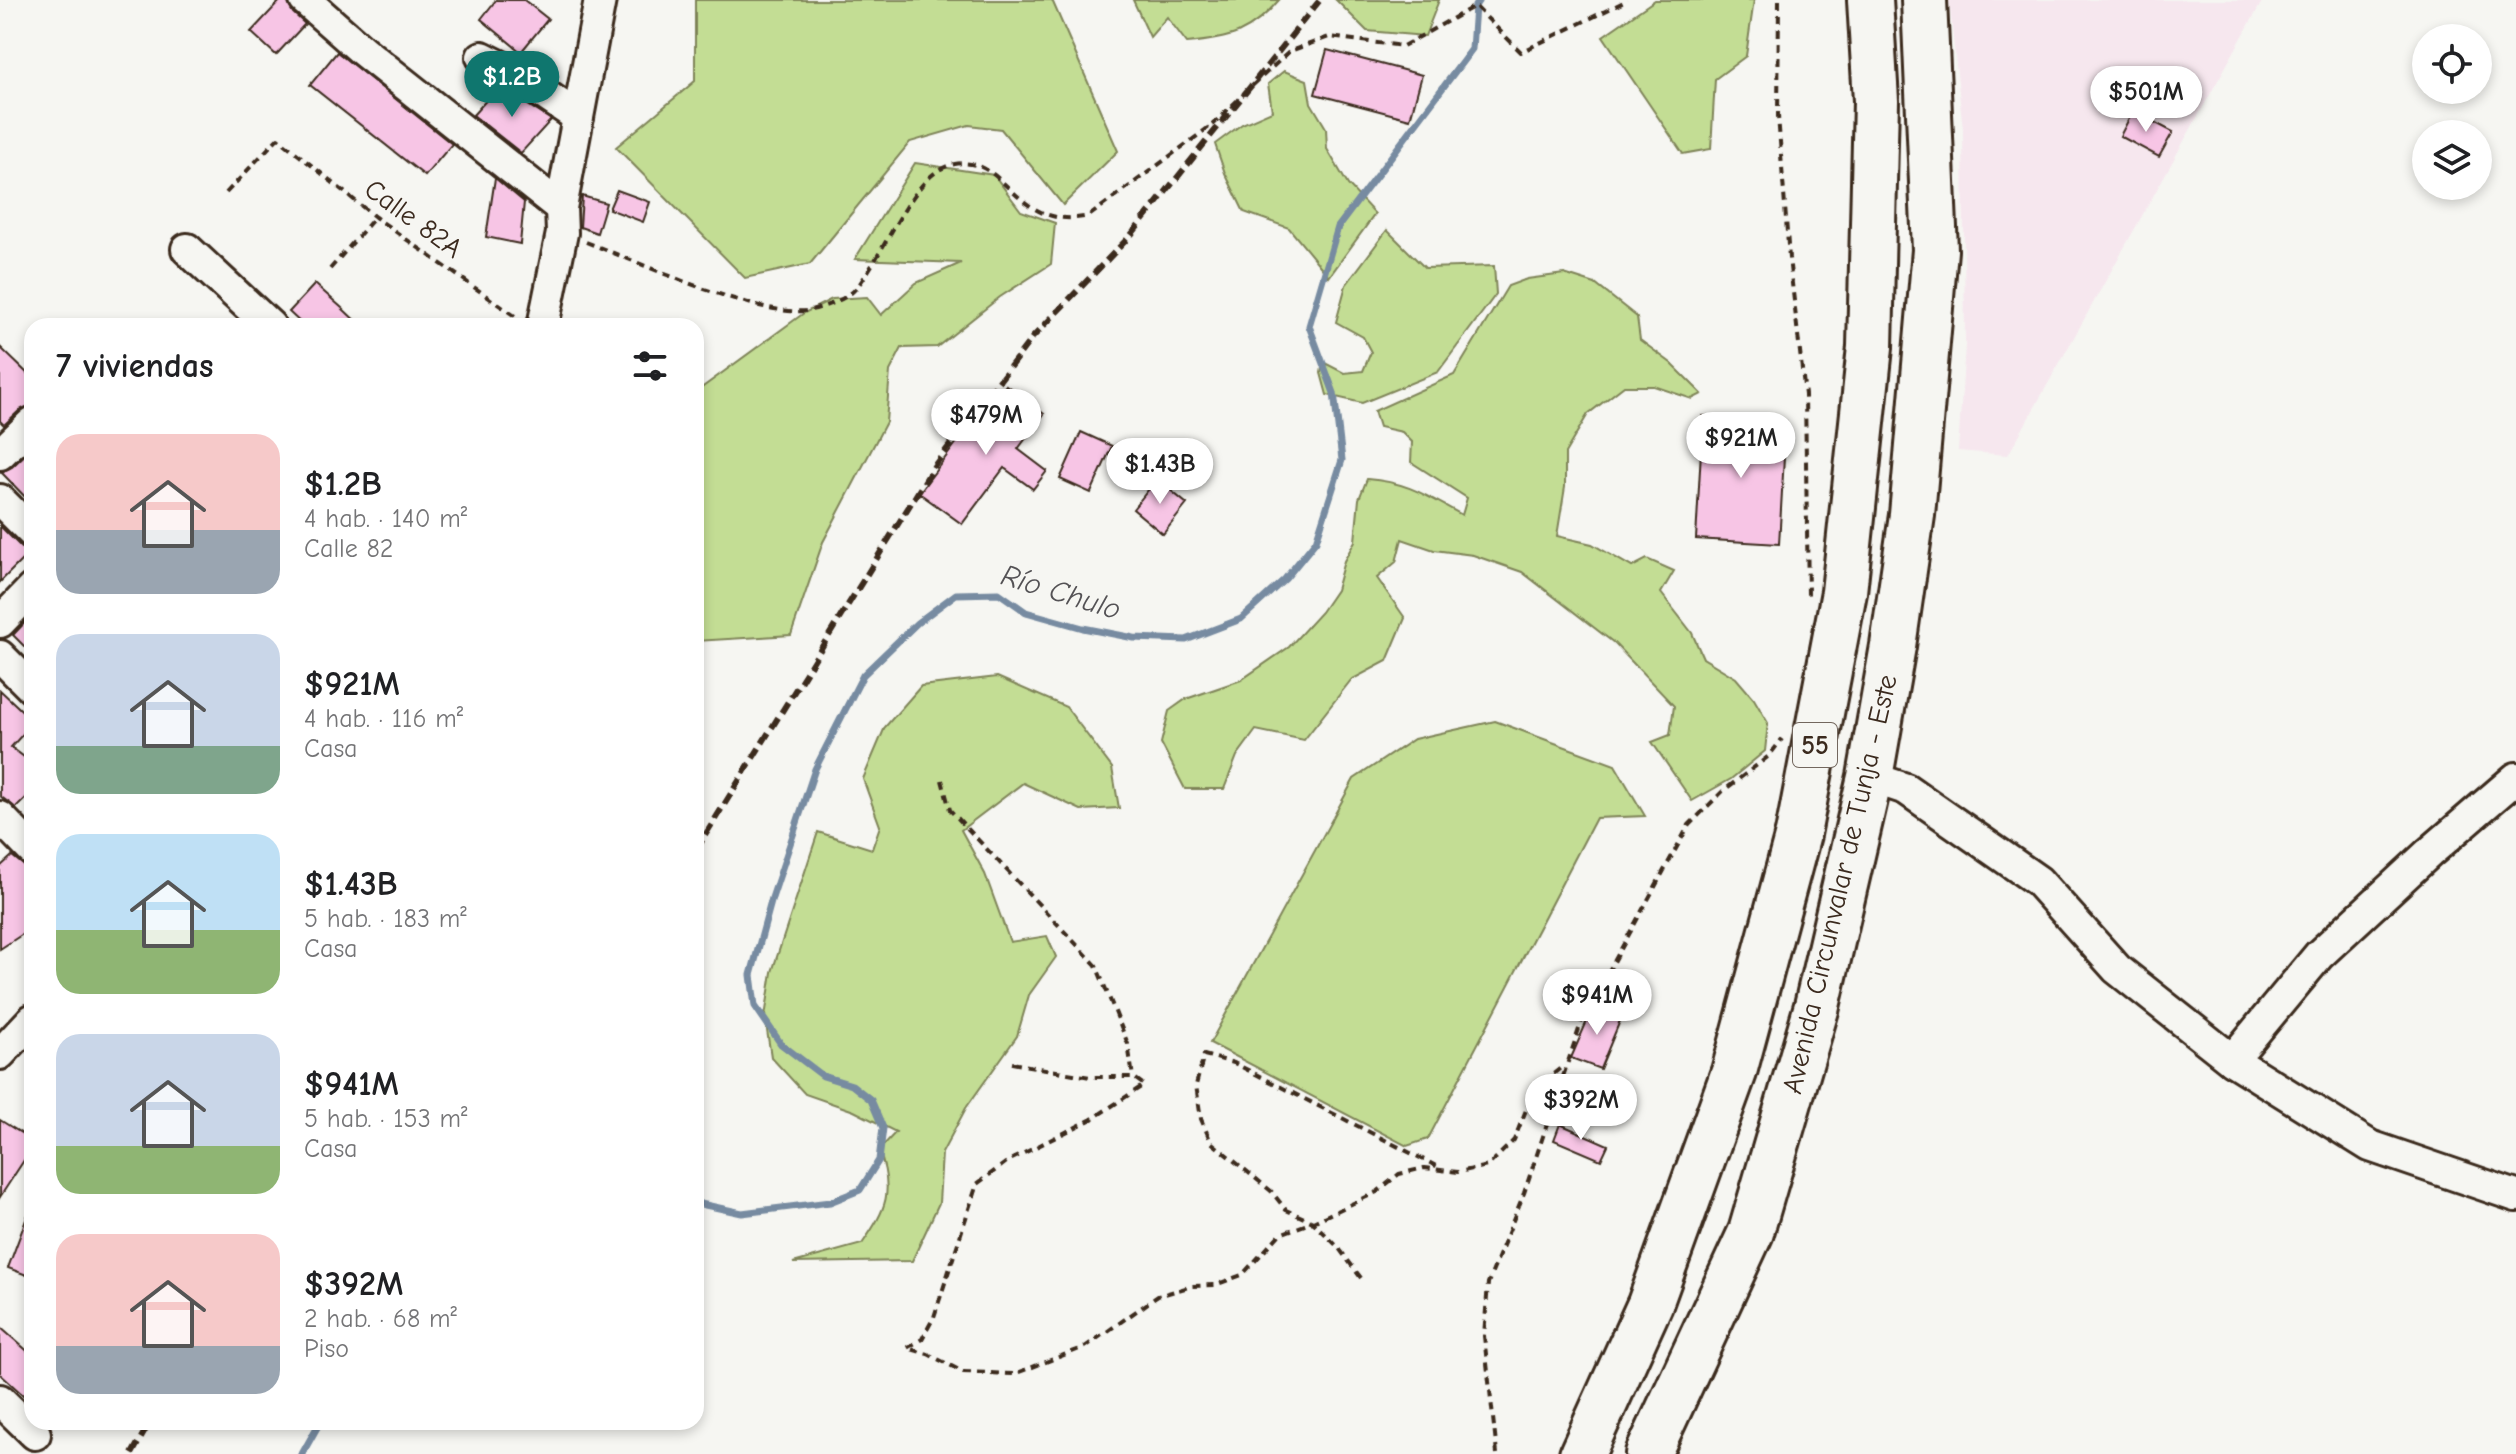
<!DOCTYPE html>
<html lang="es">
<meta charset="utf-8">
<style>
body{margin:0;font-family:"Comic Neue",sans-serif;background:#f2f2f2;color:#202124;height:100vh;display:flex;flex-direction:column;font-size:30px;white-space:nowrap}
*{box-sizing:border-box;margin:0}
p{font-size:26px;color:#757577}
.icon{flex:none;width:44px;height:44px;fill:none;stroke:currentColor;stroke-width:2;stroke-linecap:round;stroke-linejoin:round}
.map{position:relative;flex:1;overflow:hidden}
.sheet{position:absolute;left:24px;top:318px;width:680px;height:1112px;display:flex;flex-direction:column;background:#fff;border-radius:24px;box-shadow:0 4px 12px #0003}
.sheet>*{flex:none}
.tools{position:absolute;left:2412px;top:24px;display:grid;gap:16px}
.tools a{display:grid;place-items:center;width:80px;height:80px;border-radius:50%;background:#fff;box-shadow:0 4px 12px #0003;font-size:40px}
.price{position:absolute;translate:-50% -68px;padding:0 18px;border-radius:28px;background:#fff;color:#222;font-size:26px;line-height:52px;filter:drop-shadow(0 2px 4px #0008)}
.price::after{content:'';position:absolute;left:50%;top:48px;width:24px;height:18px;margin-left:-12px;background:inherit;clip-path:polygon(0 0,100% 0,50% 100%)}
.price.selected{background:#0f766e;color:#fff}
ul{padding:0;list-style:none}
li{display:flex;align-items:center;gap:24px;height:200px;padding:0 32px}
li span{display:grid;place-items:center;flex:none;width:224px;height:160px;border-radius:24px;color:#555}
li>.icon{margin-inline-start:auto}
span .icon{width:96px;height:96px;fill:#fffc;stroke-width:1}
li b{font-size:34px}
h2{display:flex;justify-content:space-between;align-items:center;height:96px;padding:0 32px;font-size:34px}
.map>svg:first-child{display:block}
.built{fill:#f6e7ee}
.green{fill:#c3dd94;stroke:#7f8459;stroke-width:2}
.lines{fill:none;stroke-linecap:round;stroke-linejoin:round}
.stream{stroke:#778ba1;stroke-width:7}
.building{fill:#f7c5e5;stroke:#3b2a1e;stroke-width:2}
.minor-casing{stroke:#3b2a1e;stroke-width:36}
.highway-casing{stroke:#3b2a1e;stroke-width:50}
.path{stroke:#3b2a1e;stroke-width:4;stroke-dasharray:8 6;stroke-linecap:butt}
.minor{stroke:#f6f6f2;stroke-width:30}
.highway{stroke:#f6f6f2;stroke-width:44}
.rail{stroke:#3b2a1e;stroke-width:6;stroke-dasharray:12 6;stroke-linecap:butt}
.path-bridge{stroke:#3b2a1e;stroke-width:4;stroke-dasharray:8 6;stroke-linecap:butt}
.labels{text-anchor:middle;stroke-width:7;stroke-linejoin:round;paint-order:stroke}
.shield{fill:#f6f6f2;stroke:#73675e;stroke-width:2}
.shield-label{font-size:26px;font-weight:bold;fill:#3b2a1e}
.street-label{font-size:28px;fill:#3b2a1e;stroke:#f6f6f2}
.water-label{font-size:30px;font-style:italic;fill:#545255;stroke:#f6f6f2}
</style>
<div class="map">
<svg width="2516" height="1454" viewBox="0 0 2516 1454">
<rect width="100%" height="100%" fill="#f6f6f2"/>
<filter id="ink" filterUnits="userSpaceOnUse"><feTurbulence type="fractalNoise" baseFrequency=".0125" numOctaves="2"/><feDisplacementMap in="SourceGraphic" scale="16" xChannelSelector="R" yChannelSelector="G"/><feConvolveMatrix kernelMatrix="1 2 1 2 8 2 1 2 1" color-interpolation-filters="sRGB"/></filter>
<g filter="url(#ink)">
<path class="built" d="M1949 0H2263L2008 455 1958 451 1965 345 1963 129Z"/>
<g class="green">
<path d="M695 0H1052L1118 151 1063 205 1001 129 969 125 910 142 810 264 745 278 616 147 695 81Z"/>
<path d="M1133 0H1279C1250 34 1230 39 1187 43L1167 17 1150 37Z"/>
<path d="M1336 0H1439L1425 36 1367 31Z"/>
<path d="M1655 0H1754L1746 56 1715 79 1711 149 1683 154 1603 36Z"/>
<path d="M1284 71 1307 80 1311 103 1326 128 1327 149 1348 185 1375 214 1329 277 1289 228 1244 212 1225 173 1215 144 1242 124 1272 111 1268 84Z"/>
<path d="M915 163 994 175 1021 211 1055 223 1051 264 1000 297 937 347 902 348 890 371 886 422 823 542 791 635 696 641V392L804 313 832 299 867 297 881 315 916 283 961 263 855 259Z"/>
<path d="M1387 230 1425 268 1494 266 1496 294 1438 372 1362 403 1327 395 1321 373 1323 362 1344 373 1363 371 1371 352 1363 337 1336 322 1346 285Z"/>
<path d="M1564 274 1595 284 1637 317 1640 340 1671 363 1702 394 1692 399 1654 386H1624L1588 414 1565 453V487L1557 536 1592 544 1632 567 1647 559 1674 571 1661 593 1692 633 1703 658 1736 678 1754 699 1768 723 1765 751 1731 779 1692 801 1652 742 1670 735 1674 706 1614 643 1522 572 1473 555 1434 550 1402 539 1396 562 1377 578 1405 618 1387 661 1351 680 1304 740 1256 730 1237 756 1224 789H1185L1161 743 1169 711 1186 699 1241 680 1289 647 1321 612 1336 590 1344 561 1355 541 1359 499 1367 479C1409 482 1428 497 1462 515L1467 498 1411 462 1412 442 1402 432 1379 427 1374 411 1454 375 1508 286 1527 279Z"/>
<path d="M997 677 1066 707 1112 768 1119 808 1081 810 1023 783 961 830 985 874 1010 942 1047 936 1056 957 1029 995 1017 1036 966 1108 942 1153 939 1203 912 1261 793 1263 862 1244C887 1208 894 1192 879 1150L896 1132 854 1111 805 1094 771 1057 765 1017 772 972 818 832 872 849 880 826 863 779 885 727 921 686Z"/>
<path d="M1495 721 1615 765 1645 816 1596 818 1428 1139 1407 1146 1210 1043 1354 779 1414 739Z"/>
</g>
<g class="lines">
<g class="stream">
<path d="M696 1203 742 1213 830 1202 860 1190 879 1160 883 1128 871 1100 852 1085 823 1076 781 1044 755 1006 751 975 772 898 815 769 863 675 917 623 956 594 999 593 1026 612 1083 628 1134 638 1186 640 1241 619 1285 579 1316 541 1342 460 1334 393 1309 326 1338 227 1472 49 1475 6 1479 0"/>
<path d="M302 1454 320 1422"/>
</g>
</g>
<g class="building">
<path d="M281 0H287L293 13 305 24 276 55 251 32Z"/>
<path d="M496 0H524L548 19 521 52 481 19Z"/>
<path d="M1327 50 1422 75 1410 119 1315 94Z"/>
<path d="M337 52 452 144 425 176 310 85Z"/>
<path d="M499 86 551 120 521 153 473 115Z"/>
<path d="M2133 111 2173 132 2159 157 2120 136Z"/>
<path d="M495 178 524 202 520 244 486 237Z"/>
<path d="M617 190 650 202 643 222 609 209Z"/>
<path d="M582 196 606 203 597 233 580 227Z"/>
<path d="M315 284 342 308 361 326H304L289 312Z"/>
<path d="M0 347 32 378V406L20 410 4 425 0 421Z"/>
<path d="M1006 385 1044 414 1018 449 1047 471 1033 489 1004 468 962 524 919 493 966 430 971 433Z"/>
<path d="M1703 416 1786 421 1779 544 1696 539Z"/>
<path d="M1081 432 1112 446 1091 493 1060 479Z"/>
<path d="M32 448V504L1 472 12 467Z"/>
<path d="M1157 479 1187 504 1163 534 1133 509Z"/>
<path d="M0 526 28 554 0 582Z"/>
<path d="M32 615V654L13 635Z"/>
<path d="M0 690 32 720V724L11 747 32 763V792L16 808 0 796Z"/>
<path d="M12 856 32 872V928L0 949V867Z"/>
<path d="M1594 1005 1622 1016 1600 1069 1571 1058Z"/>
<path d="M0 1120 32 1140V1148L0 1197Z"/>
<path d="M1560 1124 1608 1145 1601 1160 1554 1140Z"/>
<path d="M30 1209H32V1277L8 1268Z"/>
<path d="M0 1327 32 1355V1403L0 1374Z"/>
</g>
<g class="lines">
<defs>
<g id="minor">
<path d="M305 0 363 51 561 208"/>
<path d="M482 57 510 71 578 117"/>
<path d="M187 249 270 326"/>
<path d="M543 326 562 233 561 208 600 0"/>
<path d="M0 454 32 423"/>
<path d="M0 500 32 532"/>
<path d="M0 622 32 589"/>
<path d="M0 656 32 688"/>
<path d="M1870 777 1906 789 2038 881 2117 969 2232 1060 2370 1146 2516 1196"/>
<path d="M0 817 32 850"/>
<path d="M0 1054 32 1020"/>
<path d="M2232 1060 2319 955 2429 853 2516 778"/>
<path d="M0 1400 35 1434"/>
</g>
<g id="highway">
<path d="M1582 1454 1650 1304 1734 1072 1798 834 1844 592 1870 347 1876 101 1870 0"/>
<path d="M1648 1454 1751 1232 1817 1006 1870 777 1893 646 1912 515 1935 250 1924 0"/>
</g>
</defs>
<use href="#minor" class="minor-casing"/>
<use href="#highway" class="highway-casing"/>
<g class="path">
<path d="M1779 0 1778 116 1789 258 1805 395 1808 595"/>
<path d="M1252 86 1290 51 1329 37 1403 46 1475 6 1521 52 1628 0"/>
<path d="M226 193 278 138 375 217 519 319"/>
<path d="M586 242C639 262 753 316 805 311 819 309 839 302 851 293 864 284 892 229 903 212 915 193 931 168 955 164 1008 155 1014 232 1089 216L1212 125"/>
<path d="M330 269 375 217"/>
<path d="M942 780 950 810 1096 965 1128 1044 1133 1077"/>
<path d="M1012 1063 1090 1077H1133L1144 1085 1092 1119 1008 1161 977 1184 934 1317 922 1339 907 1348 928 1354 963 1372 1014 1374 1085 1347 1158 1296 1192 1286 1215 1285 1242 1275 1280 1234 1313 1222 1377 1192 1399 1174 1424 1168 1458 1172 1488 1166 1514 1140 1534 1090 1563 1066"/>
<path d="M1361 1278 1338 1247 1313 1222 1286 1210 1271 1191 1211 1142 1201 1119 1196 1085 1204 1055 1234 1063 1440 1168"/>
<path d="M1497 1454 1484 1336 1488 1283 1524 1193 1582 1020 1689 825 1723 791 1769 756 1782 739"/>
</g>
<use href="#minor" class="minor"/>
<use href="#highway" class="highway"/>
<g class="rail">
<path d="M696 850 934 466 1032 338 1131 235 1320 0"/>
<path d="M132 1454 150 1422"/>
</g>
<path class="path-bridge" d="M1212 125 1252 86"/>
</g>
</g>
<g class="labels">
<rect class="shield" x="1793" y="723" width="44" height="44" rx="6"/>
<g class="shield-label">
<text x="1815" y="754">55</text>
</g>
<g class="street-label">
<text transform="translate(414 218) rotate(36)" y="10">Calle 82A</text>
<text transform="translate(1839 884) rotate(-77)" y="10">Avenida Circunvalar de Tunja - Este</text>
</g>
<g class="water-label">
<text transform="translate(1061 592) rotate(17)" y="10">Río Chulo</text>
</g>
</g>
</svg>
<div class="tools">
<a><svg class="icon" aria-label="locate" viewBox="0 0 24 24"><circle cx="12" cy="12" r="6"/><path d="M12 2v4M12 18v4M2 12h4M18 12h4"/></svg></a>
<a><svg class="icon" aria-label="layers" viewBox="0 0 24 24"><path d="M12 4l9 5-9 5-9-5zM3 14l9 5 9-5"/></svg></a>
</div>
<b class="price selected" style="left:512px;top:119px">$1.2B</b>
<b class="price" style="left:2146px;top:134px">$501M</b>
<b class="price" style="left:986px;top:457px">$479M</b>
<b class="price" style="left:1741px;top:480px">$921M</b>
<b class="price" style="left:1160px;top:506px">$1.43B</b>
<b class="price" style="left:1597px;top:1037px">$941M</b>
<b class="price" style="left:1581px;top:1142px">$392M</b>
<section class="sheet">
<h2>7 viviendas<svg class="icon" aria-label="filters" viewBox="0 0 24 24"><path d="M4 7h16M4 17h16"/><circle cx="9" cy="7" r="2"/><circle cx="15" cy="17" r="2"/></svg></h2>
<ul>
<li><span style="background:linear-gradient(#f6c9c9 60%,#9aa5b1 0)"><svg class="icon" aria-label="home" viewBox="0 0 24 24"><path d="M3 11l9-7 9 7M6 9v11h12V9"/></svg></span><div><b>$1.2B</b><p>4 hab. · 140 m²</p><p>Calle 82</p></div></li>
<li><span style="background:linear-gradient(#c9d6e8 70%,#7fa58c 0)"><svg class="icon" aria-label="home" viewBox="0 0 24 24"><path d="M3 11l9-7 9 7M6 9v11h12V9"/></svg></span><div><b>$921M</b><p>4 hab. · 116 m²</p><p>Casa</p></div></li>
<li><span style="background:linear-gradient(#bfe0f5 60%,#8fb573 0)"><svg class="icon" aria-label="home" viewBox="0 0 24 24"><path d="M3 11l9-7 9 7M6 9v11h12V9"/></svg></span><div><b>$1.43B</b><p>5 hab. · 183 m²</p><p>Casa</p></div></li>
<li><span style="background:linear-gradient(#c9d6e8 70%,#8fb573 0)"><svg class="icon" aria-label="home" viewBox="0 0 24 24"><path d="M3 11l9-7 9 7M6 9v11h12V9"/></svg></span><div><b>$941M</b><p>5 hab. · 153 m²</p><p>Casa</p></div></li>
<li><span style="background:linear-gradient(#f6c9c9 70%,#9aa5b1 0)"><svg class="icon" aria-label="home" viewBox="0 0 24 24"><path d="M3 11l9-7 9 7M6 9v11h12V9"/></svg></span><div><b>$392M</b><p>2 hab. · 68 m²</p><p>Piso</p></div></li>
</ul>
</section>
</div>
